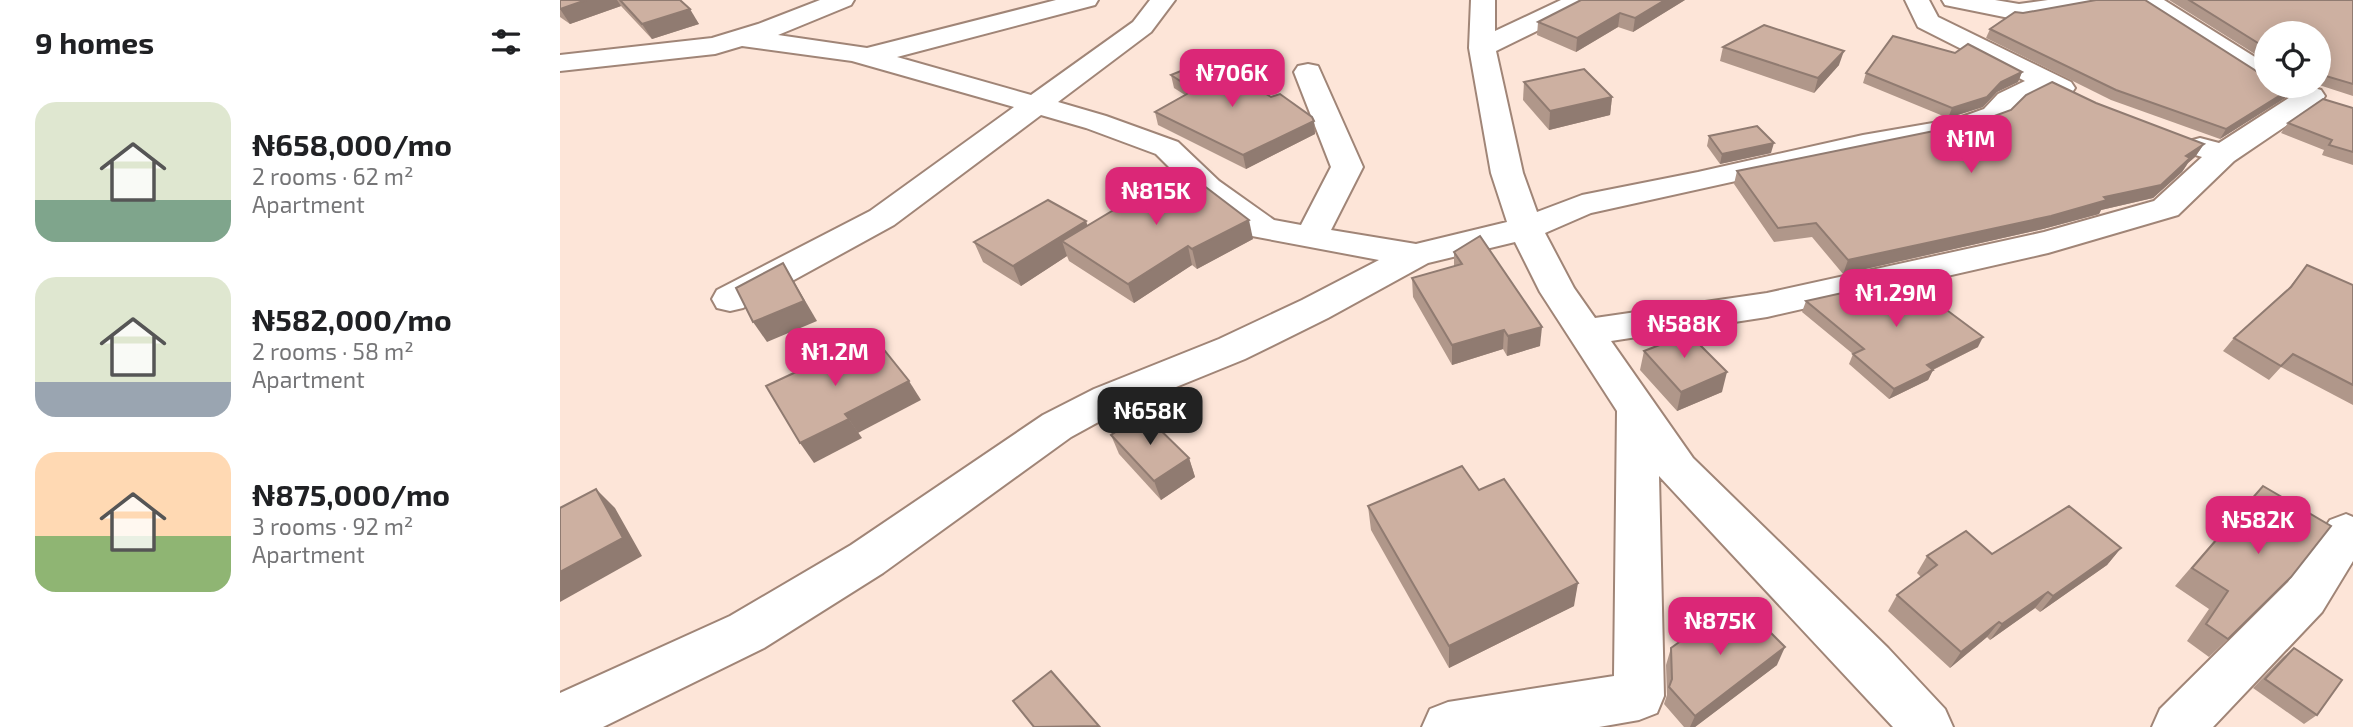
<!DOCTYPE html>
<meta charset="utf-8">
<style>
body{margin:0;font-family:"Exo 2",sans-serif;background:#f2f2f2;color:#202124;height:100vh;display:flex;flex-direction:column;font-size:26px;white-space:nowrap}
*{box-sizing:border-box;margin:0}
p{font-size:23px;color:#757577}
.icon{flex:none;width:38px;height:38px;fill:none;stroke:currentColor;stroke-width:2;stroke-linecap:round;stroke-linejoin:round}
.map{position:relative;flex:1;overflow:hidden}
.details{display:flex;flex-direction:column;background:#fff;width:560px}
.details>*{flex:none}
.controls{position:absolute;left:1694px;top:21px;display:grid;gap:14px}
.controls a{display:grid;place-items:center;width:77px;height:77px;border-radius:50%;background:#fff;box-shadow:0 4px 18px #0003;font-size:35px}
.price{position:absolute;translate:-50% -60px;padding:0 16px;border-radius:14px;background:#db2777;color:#fff;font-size:23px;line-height:46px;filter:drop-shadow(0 2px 4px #0008)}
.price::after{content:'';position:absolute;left:50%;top:42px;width:21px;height:16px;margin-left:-10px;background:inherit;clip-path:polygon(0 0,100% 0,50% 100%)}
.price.on{background:#222;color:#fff}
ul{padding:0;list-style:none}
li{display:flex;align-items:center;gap:21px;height:175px;padding:0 35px}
li span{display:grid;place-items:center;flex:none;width:196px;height:140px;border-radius:21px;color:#555}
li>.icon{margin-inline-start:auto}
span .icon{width:84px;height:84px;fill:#fffc;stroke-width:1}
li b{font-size:30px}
h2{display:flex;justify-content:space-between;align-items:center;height:84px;padding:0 35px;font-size:30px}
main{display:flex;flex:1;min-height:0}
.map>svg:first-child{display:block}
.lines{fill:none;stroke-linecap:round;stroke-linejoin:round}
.minor-casing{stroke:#a08577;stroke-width:4}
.minor{fill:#fff;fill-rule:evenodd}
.wall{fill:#b0978a}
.shaded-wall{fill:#907b71}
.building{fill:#cdb0a1;stroke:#907b71;stroke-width:2}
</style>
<main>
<section class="details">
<h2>9 homes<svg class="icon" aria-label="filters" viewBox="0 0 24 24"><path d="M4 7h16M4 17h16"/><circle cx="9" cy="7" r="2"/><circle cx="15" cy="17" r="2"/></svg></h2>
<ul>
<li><span style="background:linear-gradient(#dfe7d0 70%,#7fa58c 0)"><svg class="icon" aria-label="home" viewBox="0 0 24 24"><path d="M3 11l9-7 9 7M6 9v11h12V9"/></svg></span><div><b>₦658,000/mo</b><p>2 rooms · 62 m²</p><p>Apartment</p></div></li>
<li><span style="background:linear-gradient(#dfe7d0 75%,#9aa5b1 0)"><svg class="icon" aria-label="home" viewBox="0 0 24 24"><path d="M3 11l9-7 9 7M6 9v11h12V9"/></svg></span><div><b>₦582,000/mo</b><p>2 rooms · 58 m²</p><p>Apartment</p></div></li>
<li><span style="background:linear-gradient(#ffd9b3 60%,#8fb573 0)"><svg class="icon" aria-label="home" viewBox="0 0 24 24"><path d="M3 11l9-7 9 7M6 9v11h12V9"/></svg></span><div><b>₦875,000/mo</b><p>3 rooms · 92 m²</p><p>Apartment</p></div></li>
</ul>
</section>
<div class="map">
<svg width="1793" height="727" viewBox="0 0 1793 727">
<rect width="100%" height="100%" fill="#fde5d8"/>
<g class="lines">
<defs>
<g id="minor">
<path d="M260 0H294L291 5 218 35 307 48 496 0H538L535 5 337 57 471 95 573 22 590 0H615L591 32 498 102 546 116 618 142 659 181 714 220 741 225 771 167 734 72 738 66 748 64 758 66 803 167 771 230 856 244 947 222 931 173 909 48 911 0H935V31L1001 0H1033L1030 5 936 51 963 173 977 212 1022 195 1138 172 1303 135 1396 119 1424 109 1438 94 1465 81 1358 27 1345 0H1369L1378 17 1511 82 1515 88 1511 94 1501 96 1487 92 1458 106 1444 121 1412 133 1303 153 1031 213 985 233 1014 288 1035 318 1207 293 1484 232 1594 201 1642 157 1629 153 1625 147 1629 141 1640 138 1659 143 1741 90 1751 87 1761 90 1765 96 1761 102 1674 161 1618 215 1488 253 1207 317 1051 341 1133 458 1328 648 1385 709 1393 727H1333L1099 476 1104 696 1097 713 1079 720 1039 727H862L870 709 888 702 1054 676 1057 411 980 292 955 242 868 263 768 318 685 359 562 409 511 437 323 573 204 648 43 727H0V693L170 616 291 545 483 415 534 389 659 339 742 300 819 260 692 236 637 195 596 154 526 128 481 115 334 225 183 308 170 311 157 308 152 299 157 290 310 211 454 107 292 61 182 46 155 54 0 71V55L152 38 198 24Z"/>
<path d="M1382 0H1435L1459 4 1488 0H1548L1545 5 1536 7 1459 20 1385 5Z"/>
<path d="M1575 0H1604L1706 64V84L1696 82 1578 5Z"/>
<path d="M1786 514 1793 517V561L1762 612 1653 727H1592L1600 709 1728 582 1770 520Z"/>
</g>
</defs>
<use href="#minor" class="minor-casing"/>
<use href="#minor" class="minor"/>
</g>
<g class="wall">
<path d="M0 0H120L139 24 92 39 61 6 10 24 0 17Z"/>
<path d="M1125 0 1073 32 1058 27 1016 52 977 35 978 22Z"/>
<path d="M1609 0H1793V96L1759 85V33H1706V61Z"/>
<path d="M1463 13 1725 98 1660 139 1551 100 1426 38 1430 29Z"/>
<path d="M1163 47 1279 65 1254 93 1160 61Z"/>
<path d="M1462 72 1458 82 1437 92 1423 107 1388 118 1303 83 1306 73Z"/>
<path d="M611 75 711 97 754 121 755 134 686 169 598 125 595 112 625 95 614 88Z"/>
<path d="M964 82 1052 97 1050 115 989 130 963 100Z"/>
<path d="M1536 103 1644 144 1635 157 1628 163 1622 172 1593 198 1541 210 1539 214 1483 229 1283 274 1252 237 1214 242 1174 184 1177 171 1418 122Z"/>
<path d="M1793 108V165L1762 155 1764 150 1721 133 1728 123Z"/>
<path d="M1149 136 1211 153 1160 164 1147 146Z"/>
<path d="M526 221 527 226 693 239 637 269 632 265 574 303 509 261 507 256 461 286 423 262 414 242Z"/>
<path d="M894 252 980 346 947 356 943 349 892 365 853 297 852 278 894 266Z"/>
<path d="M1747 265 1793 285V405L1721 367 1709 380 1663 351 1674 338 1728 289Z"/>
<path d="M1246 301 1418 347 1373 370 1368 380 1329 399 1289 364 1293 354 1242 312Z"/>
<path d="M1111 316 1162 392 1117 411 1080 370 1084 351 1107 342Z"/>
<path d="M551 435 629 458 635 477 601 500 559 454Z"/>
<path d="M1703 486 1668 639 1649 657 1627 641 1649 609 1615 586 1685 505Z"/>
<path d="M919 490 1014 606 889 668 811 530 808 506Z"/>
<path d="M1561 548 1547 565 1480 612 1475 608 1430 640 1427 637 1390 668 1328 611 1337 595 1361 577 1357 573 1367 556Z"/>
<path d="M1111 648 1217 665 1135 727H1124L1104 704 1107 695 1106 665Z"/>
<path d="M1734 648 1757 715 1744 724 1693 688 1723 657Z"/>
</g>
<g class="shaded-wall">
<path d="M26 0H57L61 6 10 24 0 9Z"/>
<path d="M1105 0H1125L1073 32 1075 18Z"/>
<path d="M130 9 139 24 92 39 82 24Z"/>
<path d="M1060 13 1058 27 1016 52 1017 38Z"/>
<path d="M1284 51 1279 65 1254 93 1258 78Z"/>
<path d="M1462 72 1458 82 1437 92 1423 107 1388 118 1392 108 1441 82Z"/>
<path d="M1732 88 1725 98 1660 139 1666 129Z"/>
<path d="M1052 97 1050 115 989 130 990 111Z"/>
<path d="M754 121 755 134 686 169 683 155Z"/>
<path d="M1214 143 1211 153 1160 164 1162 154Z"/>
<path d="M1644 144 1635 157 1628 163 1622 172 1593 198 1541 210 1539 214 1483 229 1283 274 1288 260 1544 197 1626 156Z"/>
<path d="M689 220 693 239 637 269 632 249Z"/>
<path d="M526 221 532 240 502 241 507 256 461 286 453 266Z"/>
<path d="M628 246 632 265 574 303 568 284Z"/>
<path d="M223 263 257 321 207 342 193 322Z"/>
<path d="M982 327 980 346 947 356 948 336Z"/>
<path d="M944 330 943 349 892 365V345Z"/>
<path d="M1423 337 1418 347 1362 375 1367 365Z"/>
<path d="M1373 370 1368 380 1329 399 1334 389Z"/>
<path d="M1167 372 1162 392 1117 411 1121 392Z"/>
<path d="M349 381 361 400 298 433 285 414Z"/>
<path d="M289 419 302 438 254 463 240 443Z"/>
<path d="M629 458 635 477 601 500 594 481Z"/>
<path d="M36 489 55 508 82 556 0 602V572Z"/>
<path d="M1561 548 1547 565 1480 612 1493 596Z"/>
<path d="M1018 583 1014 606 889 668V646Z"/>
<path d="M1488 592 1475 608 1430 640 1442 624Z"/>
<path d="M1439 622 1427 637 1390 668 1401 652Z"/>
<path d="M1225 647 1217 665 1135 727H1130L1135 716Z"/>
</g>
<g class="building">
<path d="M0 0H26L0 9Z"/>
<path d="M60 0H120L130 9 82 24Z"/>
<path d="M1021 0H1105L1075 18 1060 13 1017 38 978 22Z"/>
<path d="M1536 0H1585L1701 74 1706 75V86H1727L1732 88 1666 129 1556 90 1430 29 1455 12 1463 13Z"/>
<path d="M1629 0H1793V84L1759 74V33H1706V48Z"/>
<path d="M1204 25 1284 51 1258 78 1163 47Z"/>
<path d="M1333 36 1395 53 1408 44 1462 72 1441 82 1427 97 1392 108 1306 73Z"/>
<path d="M650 59 711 97 720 94 752 117 754 121 683 155 595 112 634 90 611 75Z"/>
<path d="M1024 69 1052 97 990 111 964 82Z"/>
<path d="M1492 82 1536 103 1644 144 1626 156 1630 158 1601 185 1544 197 1547 200 1491 216 1288 260 1256 223 1218 228 1177 171 1418 122 1451 110 1466 95Z"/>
<path d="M1763 99 1793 108V152L1769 145 1772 140 1728 123Z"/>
<path d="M1197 126 1214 143 1162 154 1149 136Z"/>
<path d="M622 169 689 220 632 249 628 246 568 284 502 241Z"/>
<path d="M488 200 526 221 453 266 414 242Z"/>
<path d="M920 236 982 327 948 336 944 330 892 345 852 278 902 264 894 252Z"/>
<path d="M223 263 244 301 193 322 176 288Z"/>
<path d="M1747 265 1793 285V385L1733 354 1721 366 1674 338 1731 287Z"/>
<path d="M1345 279 1423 337 1367 365 1373 370 1334 389 1293 354 1304 349 1246 301Z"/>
<path d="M1111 316 1167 372 1121 392 1084 351 1110 341Z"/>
<path d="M313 336 349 381 285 414 289 419 240 443 206 386Z"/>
<path d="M584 414 629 458 594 481 551 435Z"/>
<path d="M902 466 919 490 944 479 1018 583 889 646 808 506Z"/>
<path d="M1703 486 1771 526 1731 577 1668 639 1646 624 1668 591 1632 568Z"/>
<path d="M36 489 63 538 0 572V508Z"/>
<path d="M1509 506 1561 548 1493 596 1488 592 1442 624 1439 622 1401 652 1337 595 1377 565 1367 556 1406 531 1432 554Z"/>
<path d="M1178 600 1225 647 1135 716 1109 687 1112 679 1111 648Z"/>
<path d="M1734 648 1782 680 1757 715 1705 679Z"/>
<path d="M491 671 539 726 474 727 453 701Z"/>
</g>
</svg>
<div class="controls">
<a><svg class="icon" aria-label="locate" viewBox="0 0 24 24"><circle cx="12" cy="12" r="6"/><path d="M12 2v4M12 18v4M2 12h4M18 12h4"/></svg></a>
</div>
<b class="price" style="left:672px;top:109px">₦706K</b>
<b class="price" style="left:1411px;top:175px">₦1M</b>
<b class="price" style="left:596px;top:227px">₦815K</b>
<b class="price" style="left:1336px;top:329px">₦1.29M</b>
<b class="price" style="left:1124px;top:360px">₦588K</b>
<b class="price" style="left:275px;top:388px">₦1.2M</b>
<b class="price on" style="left:590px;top:447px">₦658K</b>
<b class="price" style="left:1698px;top:556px">₦582K</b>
<b class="price" style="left:1160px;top:657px">₦875K</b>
</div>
</main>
